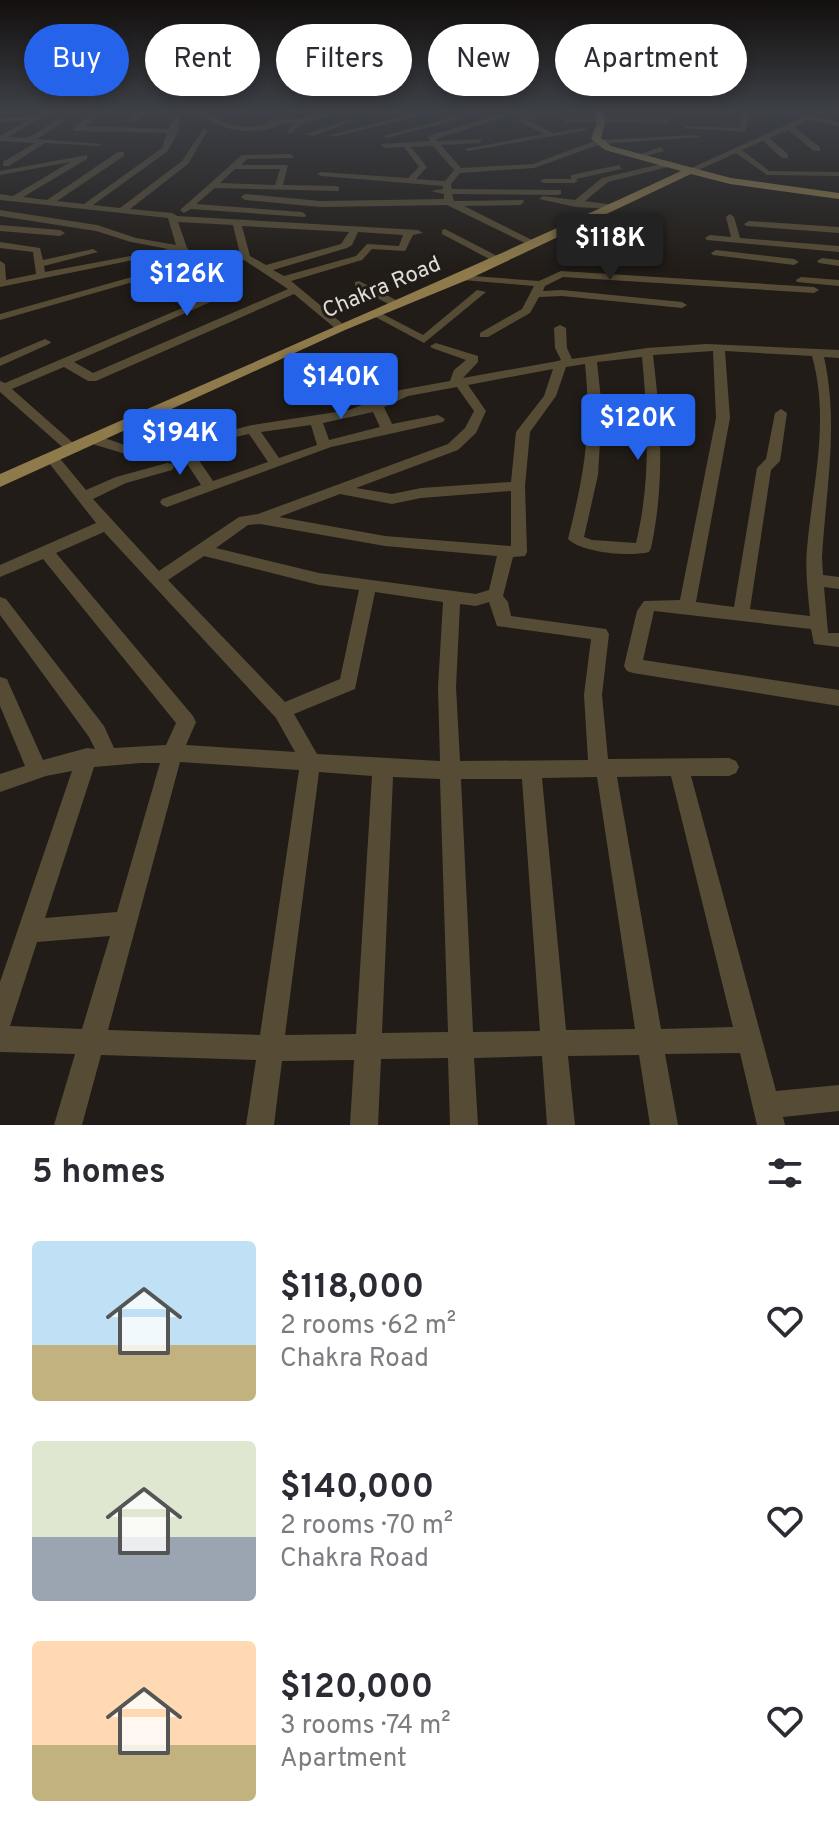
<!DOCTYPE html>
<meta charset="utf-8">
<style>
body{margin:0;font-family:Overpass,sans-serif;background:#f2f2f3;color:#2b2b33;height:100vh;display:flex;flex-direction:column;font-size:30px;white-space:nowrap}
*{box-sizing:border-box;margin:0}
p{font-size:26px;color:#7c7c81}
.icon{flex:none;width:44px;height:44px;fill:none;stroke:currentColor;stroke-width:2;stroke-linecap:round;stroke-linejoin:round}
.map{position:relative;height:1125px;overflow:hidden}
.drawer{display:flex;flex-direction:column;background:#fff;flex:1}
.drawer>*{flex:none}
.banner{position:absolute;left:24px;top:24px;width:792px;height:72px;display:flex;gap:16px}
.price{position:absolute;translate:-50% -68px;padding:0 18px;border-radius:8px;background:#2563eb;color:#fff;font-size:26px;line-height:52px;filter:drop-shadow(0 2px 4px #0008)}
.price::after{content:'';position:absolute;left:50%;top:48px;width:24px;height:18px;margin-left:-12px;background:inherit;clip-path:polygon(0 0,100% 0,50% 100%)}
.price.on{background:#222;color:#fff}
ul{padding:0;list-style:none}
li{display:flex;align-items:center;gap:24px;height:200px;padding:0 32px}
li span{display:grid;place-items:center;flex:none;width:224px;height:160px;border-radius:8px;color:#555}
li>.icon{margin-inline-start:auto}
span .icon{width:96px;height:96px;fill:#fffc;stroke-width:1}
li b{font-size:34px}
h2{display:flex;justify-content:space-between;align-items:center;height:96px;padding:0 32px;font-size:34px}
.tag{padding:0 28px;border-radius:36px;background:#fff;box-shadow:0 4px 12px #0003;font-size:28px;line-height:72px}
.tag.on{background:#2563eb;color:#fff}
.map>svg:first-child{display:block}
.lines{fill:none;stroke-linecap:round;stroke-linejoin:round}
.minor{fill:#564c35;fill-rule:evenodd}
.major{fill:#8e7a4a;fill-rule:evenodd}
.labels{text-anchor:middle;stroke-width:6;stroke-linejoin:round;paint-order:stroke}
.far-street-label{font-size:22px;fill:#e0ddd9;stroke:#211c17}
</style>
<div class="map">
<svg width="839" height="1125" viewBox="0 0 839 1125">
<rect width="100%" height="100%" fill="#211c17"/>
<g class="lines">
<g class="minor">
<path d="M42 112H51L8 137 27 138 63 117 65 120 37 139 102 144 98 146 45 143 9 166H3V162L35 143 0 141V136L28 120 0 122V118L33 117Z"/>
<path d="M97 112H105L85 126 169 129 175 116 180 117 178 131 168 151 93 205 120 208 182 161 204 128 208 130 188 164 130 209 172 213 177 216 418 230 423 233 413 235 405 251 372 249 362 260 291 281 344 325V329H336L294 294 96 381H88L64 367 12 389 80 449 78 452H68L0 392V381L5 383 206 298 215 300 74 362 93 373 288 289 244 260 203 262 0 320V314L189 261 178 251 0 287V261L5 264 6 280 36 274 33 252 0 248V242L40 248 43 260 93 249 98 252 44 266 45 272 168 249 131 242 96 231 0 216V210L97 225 136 238 176 245 168 218 0 200V194L13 196 70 162 0 175V171L87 155V159L23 197 47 200 118 152H124V156L57 201 84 204 162 148 167 133 73 131V127ZM178 222 233 225 240 254 195 257 187 248ZM242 226 349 232 341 244 266 265 250 256ZM358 232 403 235 399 246 367 244 356 256 284 276 273 270 347 248 352 245Z"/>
<path d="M140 112H149L133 122H129V120Z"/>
<path d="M198 112C207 112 209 116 217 119 234 127 253 129 271 123L268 121 271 119H300L328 112H342L302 123 291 134 287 132 295 123C283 123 275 127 264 130 241 134 216 128 198 112Z"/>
<path d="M420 112H434L334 137 330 135Z"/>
<path d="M508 112H520L436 139 437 141 482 139 479 143 441 145 461 168 533 164 597 140 696 135 700 137 601 144 534 168 460 173 451 184 452 189 561 190V194L558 195 452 194 454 201 523 200 524 202 520 205 464 206 536 242V246L533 247 447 205 320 207 245 200 241 197 245 194 320 201 444 199V194L431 191 443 189V186L321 176 317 174 321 172 408 178 419 167 404 147 384 148 381 144 430 141 428 136ZM433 146 454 170 445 181 416 179 427 167 411 147Z"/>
<path d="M543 112 548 114 526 120 553 133 584 128 588 130 468 151 464 149 544 134 516 120Z"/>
<path d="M704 112H719V113L716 115Z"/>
<path d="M744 112H751L745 132 683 128 687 126 739 128Z"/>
<path d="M815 112H825L816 117 839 122V126L809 120 794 127 820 147V151H814L788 130 769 138 788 154V158H782L763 141 742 150 769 171 839 172V176L767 175 736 153 694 172 687 170Z"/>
<path d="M458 116 460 119 387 138 383 136Z"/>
<path d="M566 119H666L669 121 666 123 564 122Z"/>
<path d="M348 120 353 121 313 136 306 134Z"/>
<path d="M661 147 664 151 639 158 635 156Z"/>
<path d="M291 154 294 158 247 159 241 165H288L283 185 336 186 339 187V191L215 188 196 204 302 212 306 215 305 217 191 209 184 213 180 210 242 155ZM235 169H280L275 185 220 183Z"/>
<path d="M669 162 672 166 608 182 585 201 614 205V209L576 207 539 199 543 196 575 200 602 178Z"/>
<path d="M619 165 622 169 576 179 578 181 574 183H544L540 181 544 179H571V175Z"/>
<path d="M730 214 734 217 740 238 839 246V252L707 240 705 238 710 235 731 237 726 217Z"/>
<path d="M749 221 839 227V233L746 226 744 224Z"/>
<path d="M0 225 60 230 65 233 60 236 0 231Z"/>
<path d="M445 229 501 258 503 260 495 262 442 234V230Z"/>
<path d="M716 250 794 259 799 262 794 265 713 255 711 253Z"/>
<path d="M822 258 839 260V266L819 263 817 261Z"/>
<path d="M561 271 814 287 819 290 814 293 563 277 545 286 543 291 562 290 682 302 687 305 682 308 562 296 539 297 530 313 488 337H480V333L522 309 534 286 463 280 459 279V275L539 281Z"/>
<path d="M801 277 839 280V286L797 282 796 280Z"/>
<path d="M359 281 400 302 401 304 392 306 355 286V282Z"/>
<path d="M477 290 486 292 424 343 368 313 377 311 423 335Z"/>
<path d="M560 325 566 328 567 348 572 359 647 348 706 344 839 350V358L824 357C839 425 826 489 822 557L823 575 839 577V589L824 587 828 633H839V647L814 644 811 629 654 611 643 660 839 690V706L633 673 627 671 624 666 637 611 644 601 680 600 716 418 713 351 653 355C661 421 665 483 651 548L649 552C630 557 582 553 568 539 584 475 592 431 585 364L566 367 556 396 530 432 525 486 527 552 525 556 513 557 503 596 508 602 511 616 606 629 609 634 602 695 608 759 729 758 736 761 739 767 736 773 729 776H691L776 1091 839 1085V1111L783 1117 785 1125H757L740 1053 665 1054 678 1125H650L639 1055 568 1056 575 1125H547L542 1056 474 1058 478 1125H450L448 1058 381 1059 378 1125H350L354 1060 282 1061 274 1125H246L256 1060 101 1055 82 1125H54L75 1054 0 1052V982L72 771 46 776 0 792V774L25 766 0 706V677L7 679 9 684 43 760 87 748 95 749 89 737 0 615V597L6 599 104 726 114 748 166 745 176 723 43 559 0 577V565L96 523 45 458 47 455H57L86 490 116 477 167 463 172 464 174 467 172 470 126 483 93 499 159 571 239 517 258 514 448 444 465 428 474 411 457 387 408 396 384 407 392 424 438 415 445 419 443 422 331 447 167 507 162 505 160 502 162 499 201 485 179 451 142 459 89 443V437C110 435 130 452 152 450L252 425 349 410 400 390 450 381 454 370 466 360 432 348 430 346 436 343 478 356V362L463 378 558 361 561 360 555 348 554 328ZM725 351 812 356C830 421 813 482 807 548 805 571 808 594 810 616L750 609 771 470 780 461 787 413 781 409 775 413 766 459 757 468 734 607 696 602 730 418ZM642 357C648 420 651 481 636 543L592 540 584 537 598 475 602 409 597 362ZM553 369 544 396 516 432 511 482 421 488 392 494 356 488 458 450 476 433 486 411 468 385ZM373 412 380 427 329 440 323 423ZM311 425 317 445 279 458 261 432ZM249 434 268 462 213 481 190 447ZM511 491V546L385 536 279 517 340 494 392 504 421 498ZM260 524 385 546 497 556 489 590 476 594 319 573 216 548 248 525ZM104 532 276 718 295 752 186 745 196 722 193 716 56 553ZM204 556 319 585 359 590 340 679 285 702 168 580ZM375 592 443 602 438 687 440 761 317 754 294 714 355 689ZM489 602 497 626 591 639 584 695 588 760 460 761 456 687 460 604 476 606ZM180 762 299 770 260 1035 108 1030ZM141 763H160L117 912 45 918 94 767ZM319 772 372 776 356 1034 285 1035ZM671 776 733 1027 661 1029 617 777ZM393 777 440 779 448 1032 382 1033ZM597 777 635 1029 566 1030 542 778ZM461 779H522L540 1031 473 1032ZM110 936 82 1029 10 1026 37 942Z"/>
<path d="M45 339 51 342 49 344 0 366V358Z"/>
</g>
<path class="major" d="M595 112H603L605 123 601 138 611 146 731 178 839 193V199L730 184 691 174 467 280 345 330 0 487V474C227 373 456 276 681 171L605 150 591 139 597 123Z"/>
</g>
<linearGradient id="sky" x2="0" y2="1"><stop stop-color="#120f0d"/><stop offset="0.41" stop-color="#3d4047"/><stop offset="1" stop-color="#3d4047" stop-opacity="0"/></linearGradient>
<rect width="839" height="270" fill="url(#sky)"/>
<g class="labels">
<g class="far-street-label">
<text transform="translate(381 286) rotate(-23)" y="8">Chakra Road</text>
</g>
</g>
</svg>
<b class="price on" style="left:610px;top:282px">$118K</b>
<b class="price" style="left:187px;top:318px">$126K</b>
<b class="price" style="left:341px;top:421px">$140K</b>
<b class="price" style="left:638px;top:462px">$120K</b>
<b class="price" style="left:180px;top:477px">$194K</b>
<div class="banner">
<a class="tag on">Buy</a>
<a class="tag">Rent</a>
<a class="tag">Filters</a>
<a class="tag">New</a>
<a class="tag">Apartment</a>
</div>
</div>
<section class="drawer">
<h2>5 homes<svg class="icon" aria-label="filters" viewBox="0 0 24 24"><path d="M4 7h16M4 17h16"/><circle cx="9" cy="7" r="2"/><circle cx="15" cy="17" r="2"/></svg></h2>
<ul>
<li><span style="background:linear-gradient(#bfe0f5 65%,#c2b280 0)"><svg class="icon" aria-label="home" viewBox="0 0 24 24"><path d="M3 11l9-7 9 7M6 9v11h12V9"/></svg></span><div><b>$118,000</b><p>2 rooms · 62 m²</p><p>Chakra Road</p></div><svg class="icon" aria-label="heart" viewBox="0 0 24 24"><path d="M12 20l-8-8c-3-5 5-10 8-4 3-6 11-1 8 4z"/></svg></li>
<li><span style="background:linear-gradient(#dfe7d0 60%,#9aa5b1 0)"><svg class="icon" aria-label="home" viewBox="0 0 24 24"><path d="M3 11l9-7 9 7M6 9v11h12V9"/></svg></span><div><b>$140,000</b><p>2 rooms · 70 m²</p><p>Chakra Road</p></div><svg class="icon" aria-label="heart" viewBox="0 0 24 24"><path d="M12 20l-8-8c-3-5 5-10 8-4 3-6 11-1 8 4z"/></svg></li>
<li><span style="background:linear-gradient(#ffd9b3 65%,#c2b280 0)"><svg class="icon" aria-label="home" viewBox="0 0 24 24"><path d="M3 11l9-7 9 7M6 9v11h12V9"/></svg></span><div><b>$120,000</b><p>3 rooms · 74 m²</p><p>Apartment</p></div><svg class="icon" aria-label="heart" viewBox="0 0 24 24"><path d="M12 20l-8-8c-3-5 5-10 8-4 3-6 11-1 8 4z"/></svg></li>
</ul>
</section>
